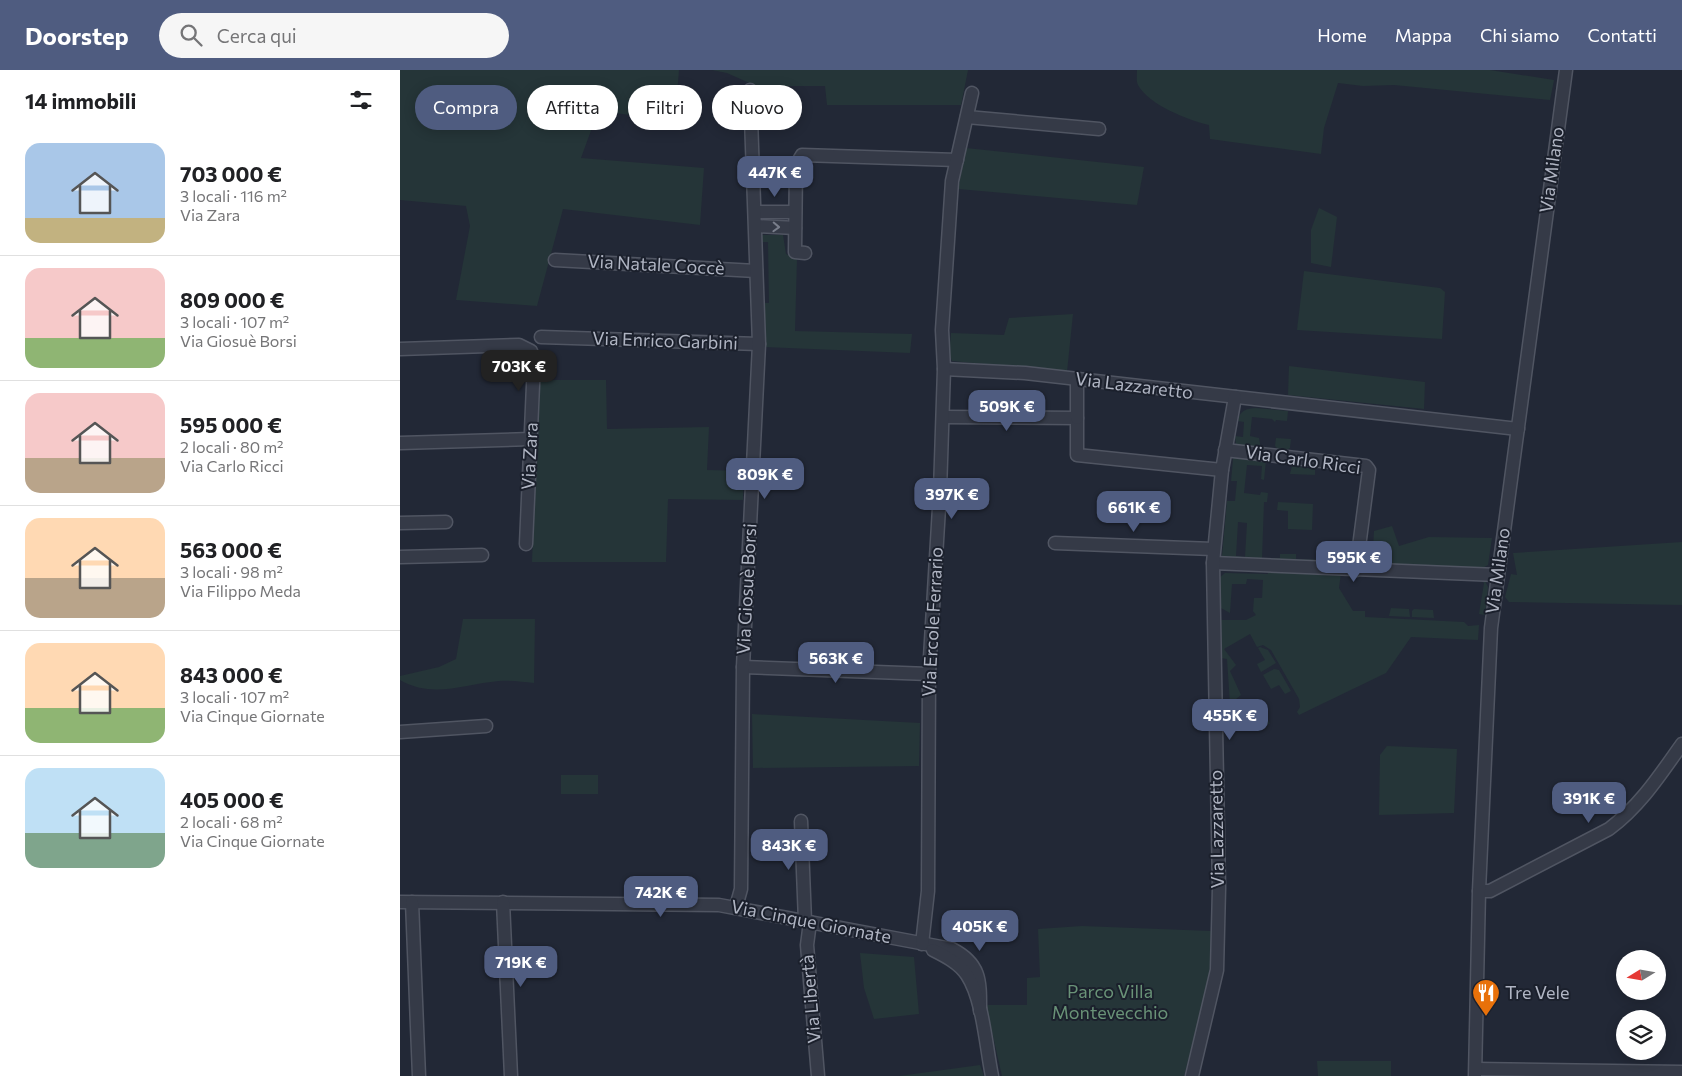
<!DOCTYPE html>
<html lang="it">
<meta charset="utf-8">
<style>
body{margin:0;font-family:Commissioner,sans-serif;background:#f6f6f6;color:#202124;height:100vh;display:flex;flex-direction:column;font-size:19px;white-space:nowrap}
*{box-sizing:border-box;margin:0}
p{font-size:16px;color:#757577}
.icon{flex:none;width:28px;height:28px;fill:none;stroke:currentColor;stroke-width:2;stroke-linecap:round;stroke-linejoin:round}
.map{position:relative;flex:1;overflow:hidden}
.side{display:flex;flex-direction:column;background:#fff;width:400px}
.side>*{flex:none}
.hud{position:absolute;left:15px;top:15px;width:475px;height:45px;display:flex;gap:10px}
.needle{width:32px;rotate:259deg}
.buttons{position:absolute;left:1216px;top:880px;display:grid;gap:10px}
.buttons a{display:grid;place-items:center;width:50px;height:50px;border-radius:50%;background:#fff;box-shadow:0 2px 12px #0003;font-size:25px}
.price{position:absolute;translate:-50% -42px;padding:0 11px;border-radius:10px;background:#4f5c80;color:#fff;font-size:16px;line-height:32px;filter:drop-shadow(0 1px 2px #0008)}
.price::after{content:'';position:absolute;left:50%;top:30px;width:15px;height:11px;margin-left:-8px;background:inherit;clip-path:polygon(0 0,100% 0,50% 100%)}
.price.active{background:#222;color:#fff}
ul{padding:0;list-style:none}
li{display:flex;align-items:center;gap:15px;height:125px;padding:0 25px}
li+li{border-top:1px solid #e0e0e0}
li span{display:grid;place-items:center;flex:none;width:140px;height:100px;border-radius:15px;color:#555}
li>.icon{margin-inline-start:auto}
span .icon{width:60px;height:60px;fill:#fffc;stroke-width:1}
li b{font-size:21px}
h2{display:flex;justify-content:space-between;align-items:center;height:60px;padding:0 25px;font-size:21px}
.tag{padding:0 18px;border-radius:22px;background:#fff;box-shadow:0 2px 12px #0003;font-size:18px;line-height:45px}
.tag.active{background:#4f5c80;color:#fff}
header{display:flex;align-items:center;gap:30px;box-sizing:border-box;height:70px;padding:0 25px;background:#4f5c80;color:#fff}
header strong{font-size:24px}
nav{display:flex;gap:28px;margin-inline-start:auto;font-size:18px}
.search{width:350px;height:45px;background:#f6f6f6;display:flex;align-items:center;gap:12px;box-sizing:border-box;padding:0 18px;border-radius:28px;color:#757577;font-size:19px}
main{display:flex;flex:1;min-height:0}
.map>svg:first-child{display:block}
.green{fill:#253538;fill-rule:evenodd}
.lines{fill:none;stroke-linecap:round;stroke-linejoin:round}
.minor-casing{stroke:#505562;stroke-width:15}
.minor{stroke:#353a47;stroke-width:12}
.oneway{stroke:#797e8b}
.labels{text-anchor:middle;stroke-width:4;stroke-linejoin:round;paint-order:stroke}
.street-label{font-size:18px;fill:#b0b5c3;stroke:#1b202c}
.park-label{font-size:18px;fill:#699277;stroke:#1b202c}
.poi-label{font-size:18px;fill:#b0b5c3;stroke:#1b202c;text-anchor:start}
</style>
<header>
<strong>Doorstep</strong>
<div class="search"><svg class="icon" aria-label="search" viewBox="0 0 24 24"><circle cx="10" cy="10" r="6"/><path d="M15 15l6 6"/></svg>Cerca qui</div>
<nav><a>Home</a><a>Mappa</a><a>Chi siamo</a><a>Contatti</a></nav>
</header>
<main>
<section class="side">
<h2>14 immobili<svg class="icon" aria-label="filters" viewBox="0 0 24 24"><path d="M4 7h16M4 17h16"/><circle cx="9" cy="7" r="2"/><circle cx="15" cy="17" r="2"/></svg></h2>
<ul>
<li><span style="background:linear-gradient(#a9c7e8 75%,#c2b280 0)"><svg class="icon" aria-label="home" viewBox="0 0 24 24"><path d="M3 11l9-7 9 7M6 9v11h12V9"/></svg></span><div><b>703 000 €</b><p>3 locali · 116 m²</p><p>Via Zara</p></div></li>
<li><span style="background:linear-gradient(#f6c9c9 70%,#8fb573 0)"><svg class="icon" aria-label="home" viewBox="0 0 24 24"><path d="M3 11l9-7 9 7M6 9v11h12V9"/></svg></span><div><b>809 000 €</b><p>3 locali · 107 m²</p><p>Via Giosuè Borsi</p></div></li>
<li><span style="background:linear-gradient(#f6c9c9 65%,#b9a48a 0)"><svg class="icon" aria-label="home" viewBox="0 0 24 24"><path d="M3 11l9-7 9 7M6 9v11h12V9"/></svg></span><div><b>595 000 €</b><p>2 locali · 80 m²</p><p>Via Carlo Ricci</p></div></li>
<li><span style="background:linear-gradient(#ffd9b3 60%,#b9a48a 0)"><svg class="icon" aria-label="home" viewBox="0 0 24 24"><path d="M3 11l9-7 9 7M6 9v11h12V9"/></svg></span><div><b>563 000 €</b><p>3 locali · 98 m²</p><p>Via Filippo Meda</p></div></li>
<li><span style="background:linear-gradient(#ffd9b3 65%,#8fb573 0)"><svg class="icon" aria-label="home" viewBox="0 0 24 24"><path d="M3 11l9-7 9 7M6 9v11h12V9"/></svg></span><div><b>843 000 €</b><p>3 locali · 107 m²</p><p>Via Cinque Giornate</p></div></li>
<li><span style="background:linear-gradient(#bfe0f5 65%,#7fa58c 0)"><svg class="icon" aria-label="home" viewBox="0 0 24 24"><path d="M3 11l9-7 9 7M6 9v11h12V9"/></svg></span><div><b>405 000 €</b><p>2 locali · 68 m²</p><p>Via Cinque Giornate</p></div></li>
</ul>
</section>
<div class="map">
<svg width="1282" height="1006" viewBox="0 0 1282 1006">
<rect width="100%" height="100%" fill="#222836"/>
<g class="green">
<path d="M0 0H279L275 51 215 43 197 44 181 88 304 98 300 155 163 139 137 236 56 230 70 156 66 136 0 130Z"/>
<path d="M312 0H568L561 35H427L425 16H356L327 3Z"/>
<path d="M737 0H1090L1154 10 1150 30 994 15 963 16 938 13 924 58 921 84 810 69 809 55C788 50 749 35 738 15 736 11 737 5 737 0Z"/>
<path d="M566 78 744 97 737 135 558 119Z"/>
<path d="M919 138 937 147 931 197 911 193V160Z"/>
<path d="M361 165H383L386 184 397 188 395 261 512 264 510 283 364 277 363 233H369L368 172H361Z"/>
<path d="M904 201 1040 218 1045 222 1042 269 897 260Z"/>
<path d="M673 244 667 302 552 291 549 284 551 263 604 265 609 248Z"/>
<path d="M889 296 1025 312 1024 339 888 325Z"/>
<path d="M139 310H206L207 359 309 357 307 400 344 401 343 430 268 429 266 492H132Z"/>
<path d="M856 338 888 341 887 351 876 350 875 352 872 349 852 347 850 366 859 368 861 379 836 375 835 366 843 367 844 352 838 351C839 341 847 338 856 338Z"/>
<path d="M876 368 891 369 890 378 887 380 889 383 876 381 878 379 875 376Z"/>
<path d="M835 387 866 390 864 410 861 409 862 396 847 395 844 423 860 425 861 422 868 423 867 432H864L862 489 823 488 822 486 827 431H835L837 411H831L833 389ZM838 452 847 453 845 487 836 486Z"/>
<path d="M892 396 915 399V405L890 404Z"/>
<path d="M878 432 913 434 912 460 888 459V441L877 440Z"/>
<path d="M992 456 999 476 1029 467 1092 468 1088 495 1081 499 972 494 974 461Z"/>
<path d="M1282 472V535L1109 532 1105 527 1111 504 1117 505 1113 483Z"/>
<path d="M880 484H896V489L922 490V486L942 487V491L944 486H954L949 494 872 491V488H880Z"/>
<path d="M868 499 941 503 939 518 953 541H965V547L1064 552 1068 556 1079 555 1078 570 1011 567 986 603 899 645 897 642 900 637 899 629 871 580 863 575 857 577 850 564 824 579 836 595 830 601 841 625 830 634 827 589 821 588V550H846L856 545 853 541 854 528H862L863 510 847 509 846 514H832L830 543 819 537V508L825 503 868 504Z"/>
<path d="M1079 509 1085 511 1088 517 1085 545 1079 544 1084 513Z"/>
<path d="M991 538 1009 539 1010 547 989 546Z"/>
<path d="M1014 539 1033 540 1034 548 1012 547V541Z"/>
<path d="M63 549H135L134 613C123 612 110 610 99 611 64 614 33 629 0 610V606L39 597 56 589Z"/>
<path d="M860 577 868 580 876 593 861 602 857 594 865 590 858 578Z"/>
<path d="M874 599 879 600 891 621 885 624 879 615 871 619 863 605Z"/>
<path d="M844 635 851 640 857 637 861 639 870 654 832 651 831 642Z"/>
<path d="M352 644 520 653 519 696 353 698Z"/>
<path d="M987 676 1057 679 1054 743 979 745 980 685Z"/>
<rect x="161" y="705" width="37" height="19"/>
<path d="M682 856 811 861 810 910 784 1006H602L586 935H627V908L640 907 638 859Z"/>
<path d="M460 883 514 887 519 944 474 949 464 918Z"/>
<path d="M917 991H991V1006H918Z"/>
<path d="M580 995 584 1006H499Z"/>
</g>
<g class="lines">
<defs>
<g id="minor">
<path d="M567 47 699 59"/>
<path d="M356 142H395"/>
<path d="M356 156 395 158"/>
<path d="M405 183 395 182 396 95 402 85 557 90"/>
<path d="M155 190 356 201"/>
<path d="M141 267 359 274"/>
<path d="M0 279 119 275 131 281 134 292 126 474"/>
<path d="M544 299 625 303 1118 359"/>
<path d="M543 347 677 348V385L822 400"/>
<path d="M677 348V309"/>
<path d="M0 373 131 369"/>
<path d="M825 380 966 396 969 400 956 500"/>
<path d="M0 453 46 452"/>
<path d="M655 473 813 479"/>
<path d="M0 487 82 485"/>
<path d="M813 493 1097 505"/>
<path d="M343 597 529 604"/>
<path d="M0 662 86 656"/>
<path d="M401 751 405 851"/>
<path d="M1079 821H1090L1209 759C1240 736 1260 705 1282 674"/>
<path d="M0 832 319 835 552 879C581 894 580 911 580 941"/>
<path d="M12 832 19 1006"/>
<path d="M103 832 111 1006"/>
<path d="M336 837 341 819 343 597 359 274 350 20"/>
<path d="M410 852 407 875 418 1006"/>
<path d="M522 874 528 821 529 604 540 421 544 299 542 260 552 111 572 23"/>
<path d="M533 880C545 886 559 893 567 905 583 929 586 977 592 1006"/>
<path d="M1076 999 1282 1002"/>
<path d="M792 1006 817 900 819 818 813 493 822 400 835 327"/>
<path d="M1075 1006 1079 821 1091 558 1166 0"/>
</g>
</defs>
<use href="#minor" class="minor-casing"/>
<use href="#minor" class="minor"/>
</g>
<defs><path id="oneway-chevron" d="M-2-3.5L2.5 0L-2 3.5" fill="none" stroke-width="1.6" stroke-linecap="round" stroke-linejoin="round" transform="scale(1.25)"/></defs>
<use class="oneway" href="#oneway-chevron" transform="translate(376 157) rotate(2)"/>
<defs>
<symbol id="restaurant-pin" viewBox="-11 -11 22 30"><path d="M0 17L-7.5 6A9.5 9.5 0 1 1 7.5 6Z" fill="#e8710a" stroke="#1b202c"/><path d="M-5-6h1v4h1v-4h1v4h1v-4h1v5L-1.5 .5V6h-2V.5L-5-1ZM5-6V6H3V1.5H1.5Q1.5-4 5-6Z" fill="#fff"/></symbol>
</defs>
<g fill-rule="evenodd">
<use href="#restaurant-pin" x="1070" y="907" width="32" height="43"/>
</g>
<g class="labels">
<g class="street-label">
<text transform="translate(1152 100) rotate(-82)" y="6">Via Milano</text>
<text transform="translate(256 195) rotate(3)" y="6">Via Natale Coccè</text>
<text transform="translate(265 271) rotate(2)" y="6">Via Enrico Garbini</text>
<text transform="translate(734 316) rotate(7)" y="6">Via Lazzaretto</text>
<text transform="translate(130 386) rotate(-87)" y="6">Via Zara</text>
<text transform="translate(903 390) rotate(8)" y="6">Via Carlo Ricci</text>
<text transform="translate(1098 501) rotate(-82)" y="6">Via Milano</text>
<text transform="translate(347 519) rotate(-87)" y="6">Via Giosuè Borsi</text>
<text transform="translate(533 552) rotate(-87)" y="6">Via Ercole Ferrario</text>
<text transform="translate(817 759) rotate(-91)" y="6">Via Lazzaretto</text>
<text transform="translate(411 852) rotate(11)" y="6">Via Cinque Giornate</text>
<text transform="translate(411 929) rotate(-95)" y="6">Via Libertà</text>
</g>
<g class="park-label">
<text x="710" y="928">Parco Villa<tspan x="710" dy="21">Montevecchio</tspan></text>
</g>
<g class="poi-label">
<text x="1105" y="929">Tre Vele</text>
</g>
</g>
</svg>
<div class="buttons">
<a><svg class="needle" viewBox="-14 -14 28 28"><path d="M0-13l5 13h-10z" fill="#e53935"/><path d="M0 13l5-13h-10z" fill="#757577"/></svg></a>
<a><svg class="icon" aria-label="layers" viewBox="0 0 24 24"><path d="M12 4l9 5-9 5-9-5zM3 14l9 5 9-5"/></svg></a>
</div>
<b class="price" style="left:375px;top:128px">447K €</b>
<b class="price active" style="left:119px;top:322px">703K €</b>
<b class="price" style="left:607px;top:362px">509K €</b>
<b class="price" style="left:365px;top:430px">809K €</b>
<b class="price" style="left:552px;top:450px">397K €</b>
<b class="price" style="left:734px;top:463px">661K €</b>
<b class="price" style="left:954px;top:513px">595K €</b>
<b class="price" style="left:436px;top:614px">563K €</b>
<b class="price" style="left:830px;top:671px">455K €</b>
<b class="price" style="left:1189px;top:754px">391K €</b>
<b class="price" style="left:389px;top:801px">843K €</b>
<b class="price" style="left:261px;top:848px">742K €</b>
<b class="price" style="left:580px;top:882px">405K €</b>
<b class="price" style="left:121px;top:918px">719K €</b>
<div class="hud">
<a class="tag active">Compra</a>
<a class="tag">Affitta</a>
<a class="tag">Filtri</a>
<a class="tag">Nuovo</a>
</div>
</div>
</main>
